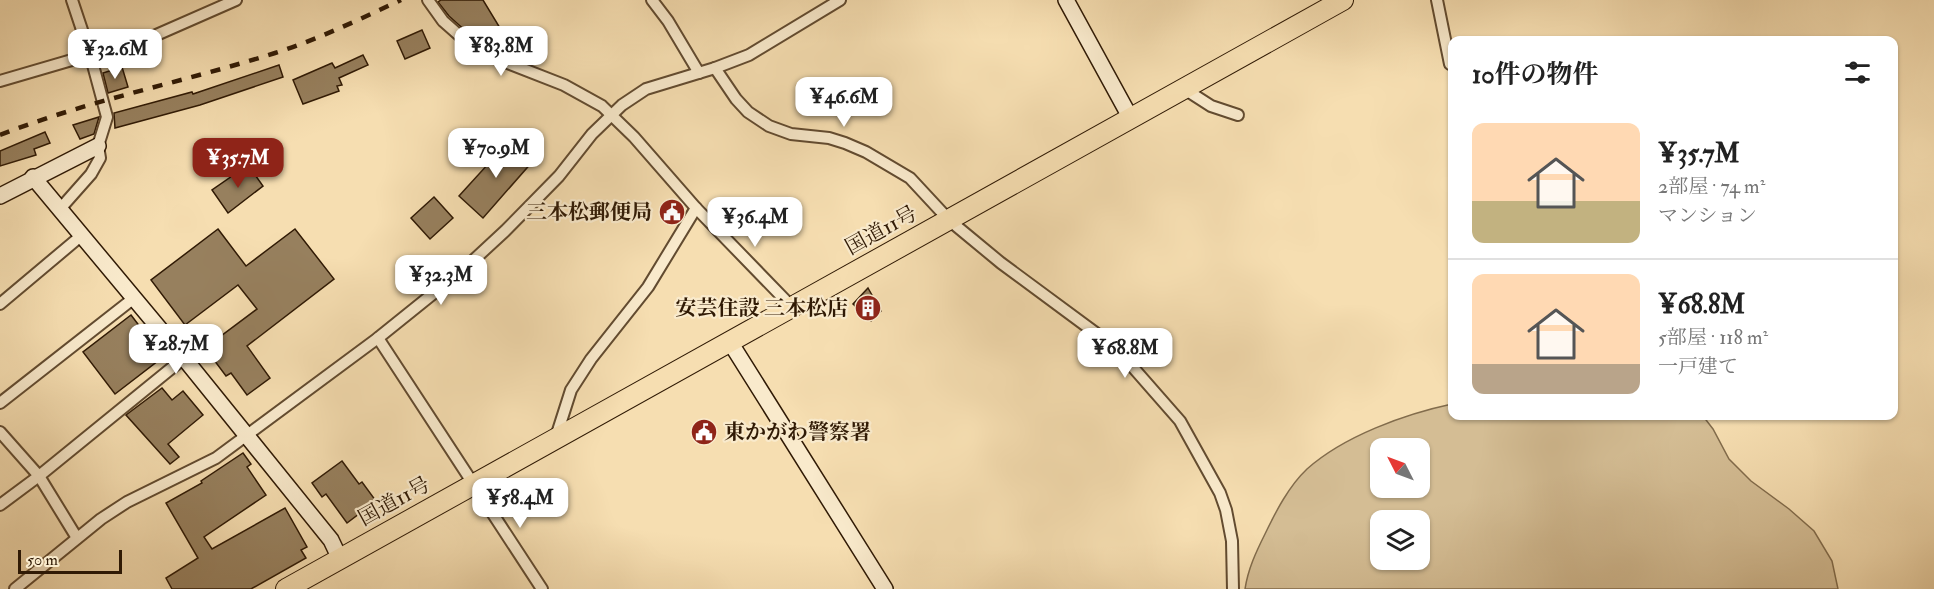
<!DOCTYPE html>
<html lang="ja">
<meta charset="utf-8">
<style>
body{margin:0;font-family:"IM FELL Double Pica","Noto Serif JP",serif;background:#f6f6f6;color:#222;height:100vh;display:flex;flex-direction:column;font-size:22px;white-space:nowrap}
*{box-sizing:border-box;margin:0}
p{font-size:20px;color:#767676}
.icon{flex:none;width:33px;height:33px;fill:none;stroke:currentColor;stroke-width:2;stroke-linecap:round;stroke-linejoin:round}
.map{position:relative;flex:1;overflow:hidden}
.drawer{position:absolute;left:1448px;top:36px;width:450px;height:384px;display:flex;flex-direction:column;background:#fff;border-radius:12px;box-shadow:0 2px 4px #0004}
.drawer>*{flex:none}
.needle{width:39px;rotate:312deg}
.controls{position:absolute;left:1370px;top:438px;display:grid;gap:12px}
.controls a{display:grid;place-items:center;width:60px;height:60px;border-radius:12px;background:#fff;box-shadow:0 2px 4px #0004;font-size:30px}
.scale{position:absolute;left:18px;bottom:15px;width:104px;box-sizing:border-box;padding-left:6px;border:3px solid #301a05;border-top:0;font-size:16px;line-height:21px;white-space:nowrap;color:#301a05;-webkit-text-stroke:4px #f9eacc;paint-order:stroke}
.price{position:absolute;translate:-50% -51px;padding:0 14px;border-radius:12px;background:#fff;color:#222;font-size:20px;line-height:39px;filter:drop-shadow(0 2px 3px #0008)}
.price::after{content:'';position:absolute;left:50%;top:36px;width:18px;height:14px;margin-left:-9px;background:inherit;clip-path:polygon(0 0,100% 0,50% 100%)}
.price.selected{background:#8f2418;color:#fff}
ul{padding:0;list-style:none}
li{display:flex;align-items:center;gap:18px;height:150px;padding:0 24px}
li+li{border-top:2px solid #e0e0e0}
li span{display:grid;place-items:center;flex:none;width:168px;height:120px;border-radius:12px;color:#555}
li>.icon{margin-inline-start:auto}
span .icon{width:72px;height:72px;fill:#fffc;stroke-width:1}
li b{font-size:26px}
h2{display:flex;justify-content:space-between;align-items:center;height:72px;padding:0 24px;font-size:26px}
.map>svg:first-child{display:block}
.green{fill:#d4bd94;stroke:#826c4c;stroke-width:1.5;fill-rule:evenodd}
.building{fill:#97805e;stroke:#301a05;stroke-width:1.5}
.lines{fill:none;stroke-linecap:round;stroke-linejoin:round}
.street-casing{stroke:#624b30;stroke-width:14}
.secondary-casing{stroke:#301a05;stroke-width:18}
.highway-casing{stroke:#301a05;stroke-width:22}
.street{stroke:#f9eacc;stroke-width:10}
.secondary{stroke:#f9eacc;stroke-width:15}
.highway{stroke:#f6deb1;stroke-width:20}
.rail{stroke:#301a05;stroke-width:4.5;stroke-dasharray:10 10;stroke-linecap:butt}
.labels{text-anchor:middle;stroke-width:4.5;stroke-linejoin:round;paint-order:stroke}
.poi-label{font-size:21px;font-weight:bold;fill:#301a05;stroke:#f9eacc;text-anchor:end}
.street-label{font-size:21px;fill:#301a05;stroke:#f9eacc}
</style>
<div class="map">
<svg width="1934" height="589" viewBox="0 0 1934 589">
<rect width="100%" height="100%" fill="#f6deb1"/>
<filter id="stains"><feTurbulence type="fractalNoise" baseFrequency=".00333" numOctaves="4"/><feColorMatrix values="0 0 0 0 .2 0 0 0 0 .09 0 0 0 0 .02 0 0 0 .5 -.17"/></filter>
<radialGradient id="worn" r=".72"><stop offset=".6" stop-color="#630" stop-opacity="0"/><stop offset="1" stop-color="#630" stop-opacity=".3"/></radialGradient>
<path class="green" d="M1452 404V416H1703L1713 429 1729 459 1751 481 1789 509 1814 531 1832 561 1838 589H1245C1248 569 1256 552 1265 534 1276 511 1289 486 1307 469 1344 436 1405 414 1452 404ZM1380 448H1419V488H1380ZM1380 520H1419V560H1380Z"/>
<g class="building">
<path d="M441 0H483L500 28 478 42 449 16 438 2Z"/>
<path d="M422 30 430 48 405 59 397 41Z"/>
<path d="M363 55 368 65 339 78 342 85 337 86 339 91 303 104 293 80 332 63 335 68Z"/>
<path d="M279 65 283 77 200 105 115 128 114 113 192 92 193 94Z"/>
<path d="M122 67 128 87 108 93 103 73Z"/>
<path d="M99 117 94 134 80 139 73 125Z"/>
<path d="M45 132 50 143 34 149 36 155 0 166V151Z"/>
<path d="M510 140 533 161 483 218 459 196Z"/>
<path d="M248 165 263 186 228 213 212 190Z"/>
<path d="M434 197 453 218 430 239 411 218Z"/>
<path d="M218 229 246 266 295 229 334 279 247 346 270 378 247 395 231 373 226 376 205 348 257 309 238 285 185 325 151 280Z"/>
<path d="M868 288 881 311 871 321 853 304Z"/>
<path d="M131 315 163 357 115 394 83 352Z"/>
<path d="M162 388 172 400 183 391 203 415 168 444 179 457 170 464 126 415Z"/>
<path d="M243 453 251 464 247 467 266 495 204 537 212 549 285 508 307 547 301 550 306 558 251 589H172L166 578 198 558 166 503 202 483 201 481Z"/>
<path d="M342 461 359 484 362 482 376 501 347 523 326 494 322 497 312 483Z"/>
</g>
<g class="lines">
<defs>
<g id="street">
<path d="M428 0 443 21 477 51 564 85 602 106 634 137 696 208 792 307"/>
<path d="M652 0 668 21 699 73"/>
<path d="M1437 0 1450 64"/>
<path d="M715 68 736 99 748 112 769 126 791 134 829 138 845 143 866 152 910 178 949 220 1001 263 1116 348 1180 421 1220 493 1226 510 1232 541 1233 589"/>
<path d="M0 81 154 36 236 0"/>
<path d="M1183 88 1211 106 1238 115"/>
<path d="M60 209 91 174 100 158 98 146 107 117 90 54 72 0"/>
<path d="M0 304 82 235"/>
<path d="M378 338 542 589"/>
<path d="M0 403 134 298"/>
<path d="M0 432 39 476 77 538"/>
<path d="M556 437 571 390 591 359 648 287 696 208"/>
<path d="M0 505 39 476 184 358"/>
<path d="M15 589 101 519 127 502 216 458 378 338 465 268 505 231 559 176 592 134 622 105 646 89 715 68 749 55 840 0"/>
</g>
<g id="secondary">
<path d="M1066 0 1130 117"/>
<path d="M33 177 184 358 331 540 340 559"/>
<path d="M0 196 98 146"/>
<path d="M730 342 885 589"/>
</g>
<path id="highway" d="M286 589C638 392 990 195 1343 0"/>
</defs>
<use href="#street" class="street-casing"/>
<use href="#secondary" class="secondary-casing"/>
<use href="#highway" class="highway-casing"/>
<use href="#street" class="street"/>
<use href="#secondary" class="secondary"/>
<use href="#highway" class="highway"/>
<path class="rail" d="M0 135C89 100 184 82 275 53 319 39 360 19 401 0"/>
</g>
<defs>
<symbol id="civic-disc" viewBox="-11 -11 22 22"><circle r="9.5" fill="#8f2418" stroke="#f9eacc"/><path d="M-.6-6.5H3V-4.5H.6V-3L4-1V1h2V6H-6V1h2V-1L-.6-3ZM-1.2 2.5V6h2.4V2.5Z" fill="#fff"/></symbol>
<symbol id="building-disc" viewBox="-11 -11 22 22"><circle r="9.5" fill="#8f2418" stroke="#f9eacc"/><path d="M-4-6H4V6H1V3H-1V6H-4ZM-2.5-4.3h1.7v1.8h-1.7ZM.8-4.3h1.7v1.8H.8ZM-2.5-1h1.7V.8h-1.7ZM.8-1h1.7V.8H.8Z" fill="#fff"/></symbol>
</defs>
<g fill-rule="evenodd">
<use href="#civic-disc" x="657" y="197" width="30" height="30"/>
<use href="#building-disc" x="853" y="293" width="30" height="30"/>
<use href="#civic-disc" x="689" y="417" width="30" height="30"/>
</g>
<g class="labels">
<g class="poi-label">
<text x="652" y="219">三本松郵便局</text>
<text x="848" y="315">安芸住設 三本松店</text>
<text x="724" y="439" text-anchor="start">東かがわ警察署</text>
</g>
<g class="street-label">
<text transform="translate(881 230) rotate(-29)" y="7">国道11号</text>
<text transform="translate(394 501) rotate(-29)" y="7">国道11号</text>
</g>
</g>
<rect width="100%" height="100%" filter="url(#stains)"/>
<rect width="100%" height="100%" fill="url(#worn)"/>
</svg>
<div class="controls">
<a><svg class="needle" viewBox="-14 -14 28 28"><path d="M0-13l5 13h-10z" fill="#e53935"/><path d="M0 13l5-13h-10z" fill="#767676"/></svg></a>
<a><svg class="icon" aria-label="layers" viewBox="0 0 24 24"><path d="M12 4l9 5-9 5-9-5zM3 14l9 5 9-5"/></svg></a>
</div>
<div class="scale">50 m</div>
<b class="price" style="left:501px;top:77px">¥83.8M</b>
<b class="price" style="left:115px;top:80px">¥32.6M</b>
<b class="price" style="left:844px;top:128px">¥46.6M</b>
<b class="price" style="left:496px;top:179px">¥70.9M</b>
<b class="price selected" style="left:238px;top:189px">¥35.7M</b>
<b class="price" style="left:755px;top:248px">¥36.4M</b>
<b class="price" style="left:441px;top:306px">¥32.3M</b>
<b class="price" style="left:176px;top:375px">¥28.7M</b>
<b class="price" style="left:1125px;top:379px">¥68.8M</b>
<b class="price" style="left:520px;top:529px">¥58.4M</b>
<section class="drawer">
<h2>10件の物件<svg class="icon" aria-label="filters" viewBox="0 0 24 24"><path d="M4 7h16M4 17h16"/><circle cx="9" cy="7" r="2"/><circle cx="15" cy="17" r="2"/></svg></h2>
<ul>
<li><span style="background:linear-gradient(#ffd9b3 65%,#c2b280 0)"><svg class="icon" aria-label="home" viewBox="0 0 24 24"><path d="M3 11l9-7 9 7M6 9v11h12V9"/></svg></span><div><b>¥35.7M</b><p>2部屋 · 74 m²</p><p>マンション</p></div></li>
<li><span style="background:linear-gradient(#ffd9b3 75%,#b9a48a 0)"><svg class="icon" aria-label="home" viewBox="0 0 24 24"><path d="M3 11l9-7 9 7M6 9v11h12V9"/></svg></span><div><b>¥68.8M</b><p>5部屋 · 118 m²</p><p>一戸建て</p></div></li>
</ul>
</section>
</div>
